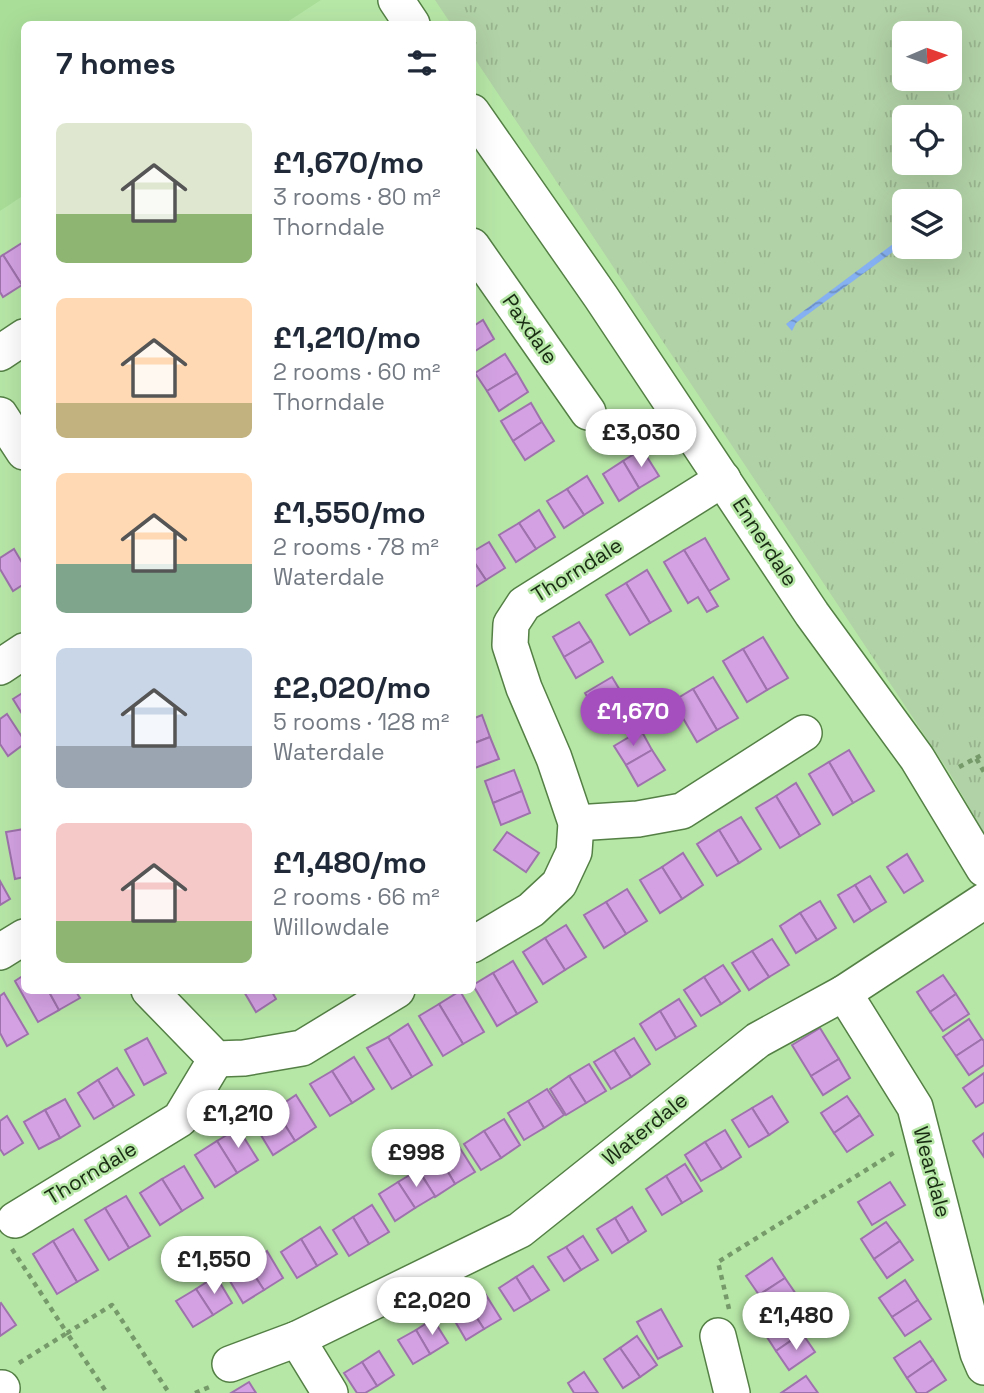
<!DOCTYPE html>
<meta charset="utf-8">
<style>
body{margin:0;font-family:"Space Grotesk",sans-serif;background:#f6f6f7;color:#1f2937;height:100vh;display:flex;flex-direction:column;font-size:26px;white-space:nowrap}
*{box-sizing:border-box;margin:0}
p{font-size:23px;color:#747a83}
.icon{flex:none;width:38px;height:38px;fill:none;stroke:currentColor;stroke-width:2;stroke-linecap:round;stroke-linejoin:round}
.map{position:relative;flex:1;overflow:hidden}
.sheet{position:absolute;left:21px;top:21px;width:455px;height:973px;display:flex;flex-direction:column;background:#fff;border-radius:10px;box-shadow:0 7px 28px #0002}
.sheet>*{flex:none}
.needle{width:46px;rotate:88deg}
.tools{position:absolute;left:892px;top:21px;display:grid;gap:14px}
.tools a{display:grid;place-items:center;width:70px;height:70px;border-radius:10px;background:#fff;box-shadow:0 7px 28px #0002;font-size:35px}
.price{position:absolute;translate:-50% -60px;padding:0 16px;border-radius:24px;background:#fff;color:#222;font-size:23px;line-height:46px;filter:drop-shadow(0 2px 4px #0008)}
.price::after{content:'';position:absolute;left:50%;top:42px;width:21px;height:16px;margin-left:-10px;background:inherit;clip-path:polygon(0 0,100% 0,50% 100%)}
.price.on{background:#a44fbd;color:#fff}
ul{padding:0;list-style:none}
li{display:flex;align-items:center;gap:21px;height:175px;padding:0 35px}
li span{display:grid;place-items:center;flex:none;width:196px;height:140px;border-radius:10px;color:#555}
li>.icon{margin-inline-start:auto}
span .icon{width:84px;height:84px;fill:#fffc;stroke-width:1}
li b{font-size:30px}
h2{display:flex;justify-content:space-between;align-items:center;height:84px;padding:0 35px;font-size:30px}
.map>svg:first-child{display:block}
.built{fill:#a9de98}
.park{fill:url(#park-tufts);fill-rule:evenodd}
.water{fill:url(#water-waves)}
.building{fill:#d4a2e3;stroke:#9e72ac;stroke-width:2}
.lines{fill:none;stroke-linecap:round;stroke-linejoin:round}
.minor-casing{stroke:#548045;stroke-width:38}
.path{stroke:#769a6a;stroke-width:4.5;stroke-dasharray:5 5;stroke-linecap:butt}
.minor{stroke:#fff;stroke-width:35}
.labels{text-anchor:middle;stroke-width:5;stroke-linejoin:round;paint-order:stroke}
.street-label{font-size:21px;fill:#192c13;stroke:#b7e7a7}
</style>
<div class="map">
<svg width="984" height="1393" viewBox="0 0 984 1393">
<defs>
<pattern id="park-tufts" width="24" height="20" patternUnits="userSpaceOnUse" patternTransform="scale(1.75)"><rect width="24" height="20" fill="#b1d1a6"/><path d="M3 7l-1-3M5 7V3M7 7l1-3M15 17l-1-3M17 17v-4M19 17l1-3" fill="none" stroke="#98b48e"/></pattern>
<pattern id="water-waves" width="16" height="10" patternUnits="userSpaceOnUse" patternTransform="scale(1.75)"><rect width="16" height="10" fill="#85b0f1"/><path d="M0 5q4-4 8 0t8 0" fill="none" stroke="#6c8fc2"/></pattern>
</defs>
<rect width="100%" height="100%" fill="#b7e7a7"/>
<path class="built" d="M0 0H321L284 24H24V195L0 211Z"/>
<path class="park" d="M435 0H984V833L949 772 473 56 472 24H451ZM905 33H950V79H905ZM905 117H950V163H905ZM905 201H950V247H905Z"/>
<path class="water" d="M905 235V243L796 323 792 331 786 324Z"/>
<g class="building">
<path d="M22 243 24 247V283L22 285 3 255Z"/>
<path d="M3 255 22 285 3 297 0 292V257Z"/>
<path d="M483 320 494 339 472 353V327Z"/>
<path d="M505 354 517 373 487 391 475 373Z"/>
<path d="M517 373 528 392 499 411 487 391Z"/>
<path d="M531 403 542 422 513 441 501 421Z"/>
<path d="M542 422 554 441 525 460 513 441Z"/>
<path d="M642 449 659 476 639 488 623 461Z"/>
<path d="M623 461 639 488 619 501 603 474Z"/>
<path d="M587 476 603 503 584 515 567 489Z"/>
<path d="M567 489 584 515 564 528 547 501Z"/>
<path d="M539 510 555 537 536 549 519 523Z"/>
<path d="M519 523 536 549 516 562 499 535Z"/>
<path d="M705 538 729 579 709 591 684 550Z"/>
<path d="M489 542 505 568 486 580 472 559V552Z"/>
<path d="M14 549 24 566V584L13 591 0 569V558Z"/>
<path d="M684 550 718 606 707 612 698 597 688 603 664 562Z"/>
<path d="M472 559 486 580 472 589Z"/>
<path d="M647 570 671 611 650 623 626 583Z"/>
<path d="M626 583 650 623 630 635 606 595Z"/>
<path d="M579 622 591 641 564 657 553 637Z"/>
<path d="M763 637 788 678 767 690 743 649Z"/>
<path d="M591 641 603 662 576 678 564 657Z"/>
<path d="M743 649 767 690 747 702 723 661Z"/>
<path d="M612 677 624 697 597 713 585 693Z"/>
<path d="M713 677 738 718 717 730 693 689Z"/>
<path d="M693 689 717 730 697 742 673 701Z"/>
<path d="M24 692V717L13 699Z"/>
<path d="M624 697 636 717 609 733 597 713Z"/>
<path d="M7 714 24 740V744L8 756 0 744V719Z"/>
<path d="M482 715 490 737 472 744V719Z"/>
<path d="M641 730 652 750 626 765 614 746Z"/>
<path d="M490 737 499 759 472 769V744Z"/>
<path d="M652 750 665 770 638 786 626 765Z"/>
<path d="M849 750 874 791 853 803 829 762Z"/>
<path d="M829 762 853 803 833 815 809 774Z"/>
<path d="M514 770 522 791 493 803 485 781Z"/>
<path d="M796 783 820 824 800 836 776 796Z"/>
<path d="M522 791 530 813 501 825 493 803Z"/>
<path d="M776 796 800 836 780 848 756 808Z"/>
<path d="M741 817 761 849 739 863 719 830Z"/>
<path d="M24 829V877L15 879 6 832Z"/>
<path d="M719 830 739 863 717 876 697 844Z"/>
<path d="M507 832 539 853 526 872 494 850Z"/>
<path d="M683 853 703 885 682 899 662 867Z"/>
<path d="M907 854 923 881 904 893 887 867Z"/>
<path d="M662 867 682 899 660 913 640 880Z"/>
<path d="M870 876 886 902 871 911 855 885Z"/>
<path d="M0 881 10 899 0 905Z"/>
<path d="M855 885 871 911 854 922 838 895Z"/>
<path d="M627 889 647 921 626 934 606 902Z"/>
<path d="M820 901 836 928 817 940 800 913Z"/>
<path d="M606 902 626 934 604 948 584 915Z"/>
<path d="M800 913 817 940 796 953 780 926Z"/>
<path d="M566 925 586 957 565 970 545 938Z"/>
<path d="M545 938 565 970 543 984 523 952Z"/>
<path d="M772 939 789 965 769 977 752 951Z"/>
<path d="M752 951 769 977 749 990 732 963Z"/>
<path d="M513 961 537 1002 517 1014 493 973Z"/>
<path d="M723 965 740 991 721 1004 704 977Z"/>
<path d="M493 973 517 1014 497 1026 473 985Z"/>
<path d="M24 975V990H48L59 1010 38 1022 15 981Z"/>
<path d="M943 975 956 994 930 1012 917 992Z"/>
<path d="M704 977 721 1004 701 1016 684 990Z"/>
<path d="M48 990H75L80 998 59 1010Z"/>
<path d="M243 990H271L276 999 256 1012Z"/>
<path d="M460 991 484 1032 463 1044 439 1004Z"/>
<path d="M4 993 28 1034 7 1046 0 1033V996Z"/>
<path d="M956 994 969 1014 943 1031 930 1012Z"/>
<path d="M679 999 696 1026 676 1038 660 1011Z"/>
<path d="M439 1004 463 1044 443 1056 419 1016Z"/>
<path d="M660 1011 676 1038 656 1050 640 1024Z"/>
<path d="M969 1019 982 1039 956 1056 943 1037Z"/>
<path d="M408 1024 432 1065 412 1077 388 1037Z"/>
<path d="M820 1028 839 1059 811 1076 792 1045Z"/>
<path d="M388 1037 412 1077 392 1089 367 1048Z"/>
<path d="M147 1038 166 1073 144 1085 125 1050Z"/>
<path d="M634 1038 650 1064 631 1077 614 1050Z"/>
<path d="M982 1039 984 1041V1065L969 1075 956 1056Z"/>
<path d="M614 1050 631 1077 611 1089 594 1062Z"/>
<path d="M354 1057 374 1089 352 1103 332 1071Z"/>
<path d="M839 1059 850 1078 823 1095 811 1076Z"/>
<path d="M589 1064 606 1091 586 1103 569 1076Z"/>
<path d="M117 1068 134 1095 114 1107 98 1080Z"/>
<path d="M332 1071 352 1103 330 1116 310 1084Z"/>
<path d="M984 1073V1102L976 1107 963 1088Z"/>
<path d="M569 1076 586 1103 566 1115 550 1089Z"/>
<path d="M98 1080 114 1107 94 1119 78 1093Z"/>
<path d="M547 1089 564 1115 544 1128 528 1101Z"/>
<path d="M296 1095 316 1127 295 1141 275 1109Z"/>
<path d="M772 1096 788 1122 769 1135 752 1108Z"/>
<path d="M847 1096 860 1115 834 1133 821 1113Z"/>
<path d="M65 1099 80 1126 60 1138 45 1110Z"/>
<path d="M528 1101 544 1128 524 1140 508 1113Z"/>
<path d="M752 1108 769 1135 749 1147 732 1120Z"/>
<path d="M275 1109 295 1141 273 1155 253 1122Z"/>
<path d="M45 1110 60 1138 39 1149 24 1122Z"/>
<path d="M860 1115 873 1135 847 1152 834 1133Z"/>
<path d="M7 1116 23 1143 4 1155 0 1149V1121Z"/>
<path d="M504 1119 520 1145 501 1158 484 1131Z"/>
<path d="M238 1128 258 1160 237 1173 217 1141Z"/>
<path d="M725 1130 741 1157 722 1169 705 1142Z"/>
<path d="M484 1131 501 1158 481 1170 464 1144Z"/>
<path d="M984 1133V1157L973 1141Z"/>
<path d="M217 1141 237 1173 215 1187 195 1155Z"/>
<path d="M705 1142 722 1169 701 1181 685 1155Z"/>
<path d="M458 1145 475 1172 455 1184 439 1157Z"/>
<path d="M439 1157 455 1184 435 1197 419 1170Z"/>
<path d="M685 1164 702 1191 682 1203 666 1176Z"/>
<path d="M184 1166 203 1198 182 1211 162 1179Z"/>
<path d="M418 1170 435 1196 415 1208 398 1182Z"/>
<path d="M666 1176 682 1203 662 1215 646 1189Z"/>
<path d="M162 1179 182 1211 160 1225 140 1193Z"/>
<path d="M398 1182 415 1208 395 1221 379 1194Z"/>
<path d="M890 1182 905 1205 872 1225 858 1202Z"/>
<path d="M126 1196 150 1236 129 1248 105 1208Z"/>
<path d="M372 1205 389 1232 369 1244 353 1217Z"/>
<path d="M632 1207 646 1231 629 1242 615 1218Z"/>
<path d="M105 1208 129 1248 109 1260 85 1220Z"/>
<path d="M353 1217 369 1244 349 1256 333 1230Z"/>
<path d="M615 1218 629 1242 612 1253 597 1229Z"/>
<path d="M886 1222 900 1241 874 1259 861 1239Z"/>
<path d="M320 1227 337 1254 317 1266 301 1239Z"/>
<path d="M73 1229 98 1270 77 1282 53 1241Z"/>
<path d="M583 1236 598 1260 581 1270 566 1247Z"/>
<path d="M301 1239 317 1266 297 1278 281 1252Z"/>
<path d="M53 1241 77 1282 57 1294 33 1254Z"/>
<path d="M900 1241 913 1260 887 1278 874 1259Z"/>
<path d="M566 1247 581 1270 564 1281 548 1257Z"/>
<path d="M267 1251 283 1278 264 1290 247 1264Z"/>
<path d="M772 1258 785 1278 759 1295 746 1276Z"/>
<path d="M247 1264 264 1290 243 1303 227 1276Z"/>
<path d="M533 1266 549 1290 531 1301 516 1277Z"/>
<path d="M216 1276 232 1303 213 1315 196 1289Z"/>
<path d="M516 1277 531 1301 514 1311 499 1288Z"/>
<path d="M785 1278 798 1297 772 1314 759 1295Z"/>
<path d="M905 1280 918 1300 892 1317 879 1298Z"/>
<path d="M196 1289 213 1315 193 1327 176 1301Z"/>
<path d="M486 1295 501 1319 484 1329 469 1306Z"/>
<path d="M918 1300 931 1319 905 1336 892 1317Z"/>
<path d="M1 1303 16 1325 0 1336V1304Z"/>
<path d="M469 1306 484 1329 466 1340 452 1316Z"/>
<path d="M661 1309 682 1346 658 1359 637 1322Z"/>
<path d="M789 1314 802 1333 776 1351 763 1331Z"/>
<path d="M433 1319 448 1343 430 1354 416 1330Z"/>
<path d="M416 1330 430 1354 413 1364 398 1340Z"/>
<path d="M802 1333 815 1352 789 1370 776 1351Z"/>
<path d="M637 1336 657 1365 640 1377 620 1348Z"/>
<path d="M920 1341 933 1360 907 1378 894 1358Z"/>
<path d="M620 1348 640 1377 623 1388 604 1359Z"/>
<path d="M379 1351 394 1375 377 1386 362 1362Z"/>
<path d="M933 1360 946 1380 926 1393H917L907 1378Z"/>
<path d="M362 1362 377 1386 365 1393H357L344 1373Z"/>
<path d="M584 1372 598 1393H574L568 1383Z"/>
<path d="M806 1376 818 1393H781Z"/>
<path d="M249 1382 256 1393H231Z"/>
</g>
<g class="lines">
<defs>
<g id="minor">
<path d="M396 0 412 24"/>
<path d="M472 112 601 297 812 614 917 758 984 869"/>
<path d="M472 246 588 412"/>
<path d="M0 353 24 337"/>
<path d="M0 415 24 452"/>
<path d="M0 667 24 651"/>
<path d="M576 823 638 819 682 811 804 733"/>
<path d="M472 945 531 910 559 884 574 852 576 823 554 758 524 688 510 645 511 624 524 604 723 479"/>
<path d="M0 952 24 937"/>
<path d="M149 990 216 1059 244 1058 302 1048 397 990"/>
<path d="M844 993 915 1107 978 1353 984 1367"/>
<path d="M15 1220 180 1119 216 1059"/>
<path d="M718 1336 732 1393"/>
<path d="M297 1339 330 1393"/>
<path d="M230 1364 297 1339 520 1230 758 1040 844 993 984 901"/>
<path d="M0 1390 2 1388"/>
</g>
</defs>
<use href="#minor" class="minor-casing"/>
<g class="path">
<path d="M976 758 984 754"/>
<path d="M959 767 976 758 984 772"/>
<path d="M12 1249 67 1333 112 1305 169 1393"/>
<path d="M729 1309 718 1262 895 1152"/>
<path d="M19 1363 67 1333 107 1393"/>
<path d="M195 1393 212 1386"/>
</g>
<use href="#minor" class="minor"/>
</g>
<g class="labels">
<g class="street-label">
<text transform="translate(530 329) rotate(55)" y="7">Paxdale</text>
<text transform="translate(765 542) rotate(57)" y="7">Ennerdale</text>
<text transform="translate(577 570) rotate(-32)" y="7">Thorndale</text>
<text transform="translate(645 1129) rotate(-39)" y="7">Waterdale</text>
<text transform="translate(932 1172) rotate(75)" y="7">Weardale</text>
<text transform="translate(91 1173) rotate(-31)" y="7">Thorndale</text>
</g>
</g>
</svg>
<div class="tools">
<a><svg class="needle" viewBox="-14 -14 28 28"><path d="M0-13l5 13h-10z" fill="#e53935"/><path d="M0 13l5-13h-10z" fill="#747a83"/></svg></a>
<a><svg class="icon" aria-label="locate" viewBox="0 0 24 24"><circle cx="12" cy="12" r="6"/><path d="M12 2v4M12 18v4M2 12h4M18 12h4"/></svg></a>
<a><svg class="icon" aria-label="layers" viewBox="0 0 24 24"><path d="M12 4l9 5-9 5-9-5zM3 14l9 5 9-5"/></svg></a>
</div>
<b class="price" style="left:641px;top:469px">£3,030</b>
<b class="price on" style="left:633px;top:748px">£1,670</b>
<b class="price" style="left:238px;top:1150px">£1,210</b>
<b class="price" style="left:416px;top:1189px">£998</b>
<b class="price" style="left:214px;top:1296px">£1,550</b>
<b class="price" style="left:432px;top:1337px">£2,020</b>
<b class="price" style="left:796px;top:1352px">£1,480</b>
<section class="sheet">
<h2>7 homes<svg class="icon" aria-label="filters" viewBox="0 0 24 24"><path d="M4 7h16M4 17h16"/><circle cx="9" cy="7" r="2"/><circle cx="15" cy="17" r="2"/></svg></h2>
<ul>
<li><span style="background:linear-gradient(#dfe7d0 65%,#8fb573 0)"><svg class="icon" aria-label="home" viewBox="0 0 24 24"><path d="M3 11l9-7 9 7M6 9v11h12V9"/></svg></span><div><b>£1,670/mo</b><p>3 rooms · 80 m²</p><p>Thorndale</p></div></li>
<li><span style="background:linear-gradient(#ffd9b3 75%,#c2b280 0)"><svg class="icon" aria-label="home" viewBox="0 0 24 24"><path d="M3 11l9-7 9 7M6 9v11h12V9"/></svg></span><div><b>£1,210/mo</b><p>2 rooms · 60 m²</p><p>Thorndale</p></div></li>
<li><span style="background:linear-gradient(#ffd9b3 65%,#7fa58c 0)"><svg class="icon" aria-label="home" viewBox="0 0 24 24"><path d="M3 11l9-7 9 7M6 9v11h12V9"/></svg></span><div><b>£1,550/mo</b><p>2 rooms · 78 m²</p><p>Waterdale</p></div></li>
<li><span style="background:linear-gradient(#c9d6e8 70%,#9aa5b1 0)"><svg class="icon" aria-label="home" viewBox="0 0 24 24"><path d="M3 11l9-7 9 7M6 9v11h12V9"/></svg></span><div><b>£2,020/mo</b><p>5 rooms · 128 m²</p><p>Waterdale</p></div></li>
<li><span style="background:linear-gradient(#f6c9c9 70%,#8fb573 0)"><svg class="icon" aria-label="home" viewBox="0 0 24 24"><path d="M3 11l9-7 9 7M6 9v11h12V9"/></svg></span><div><b>£1,480/mo</b><p>2 rooms · 66 m²</p><p>Willowdale</p></div></li>
</ul>
</section>
</div>
